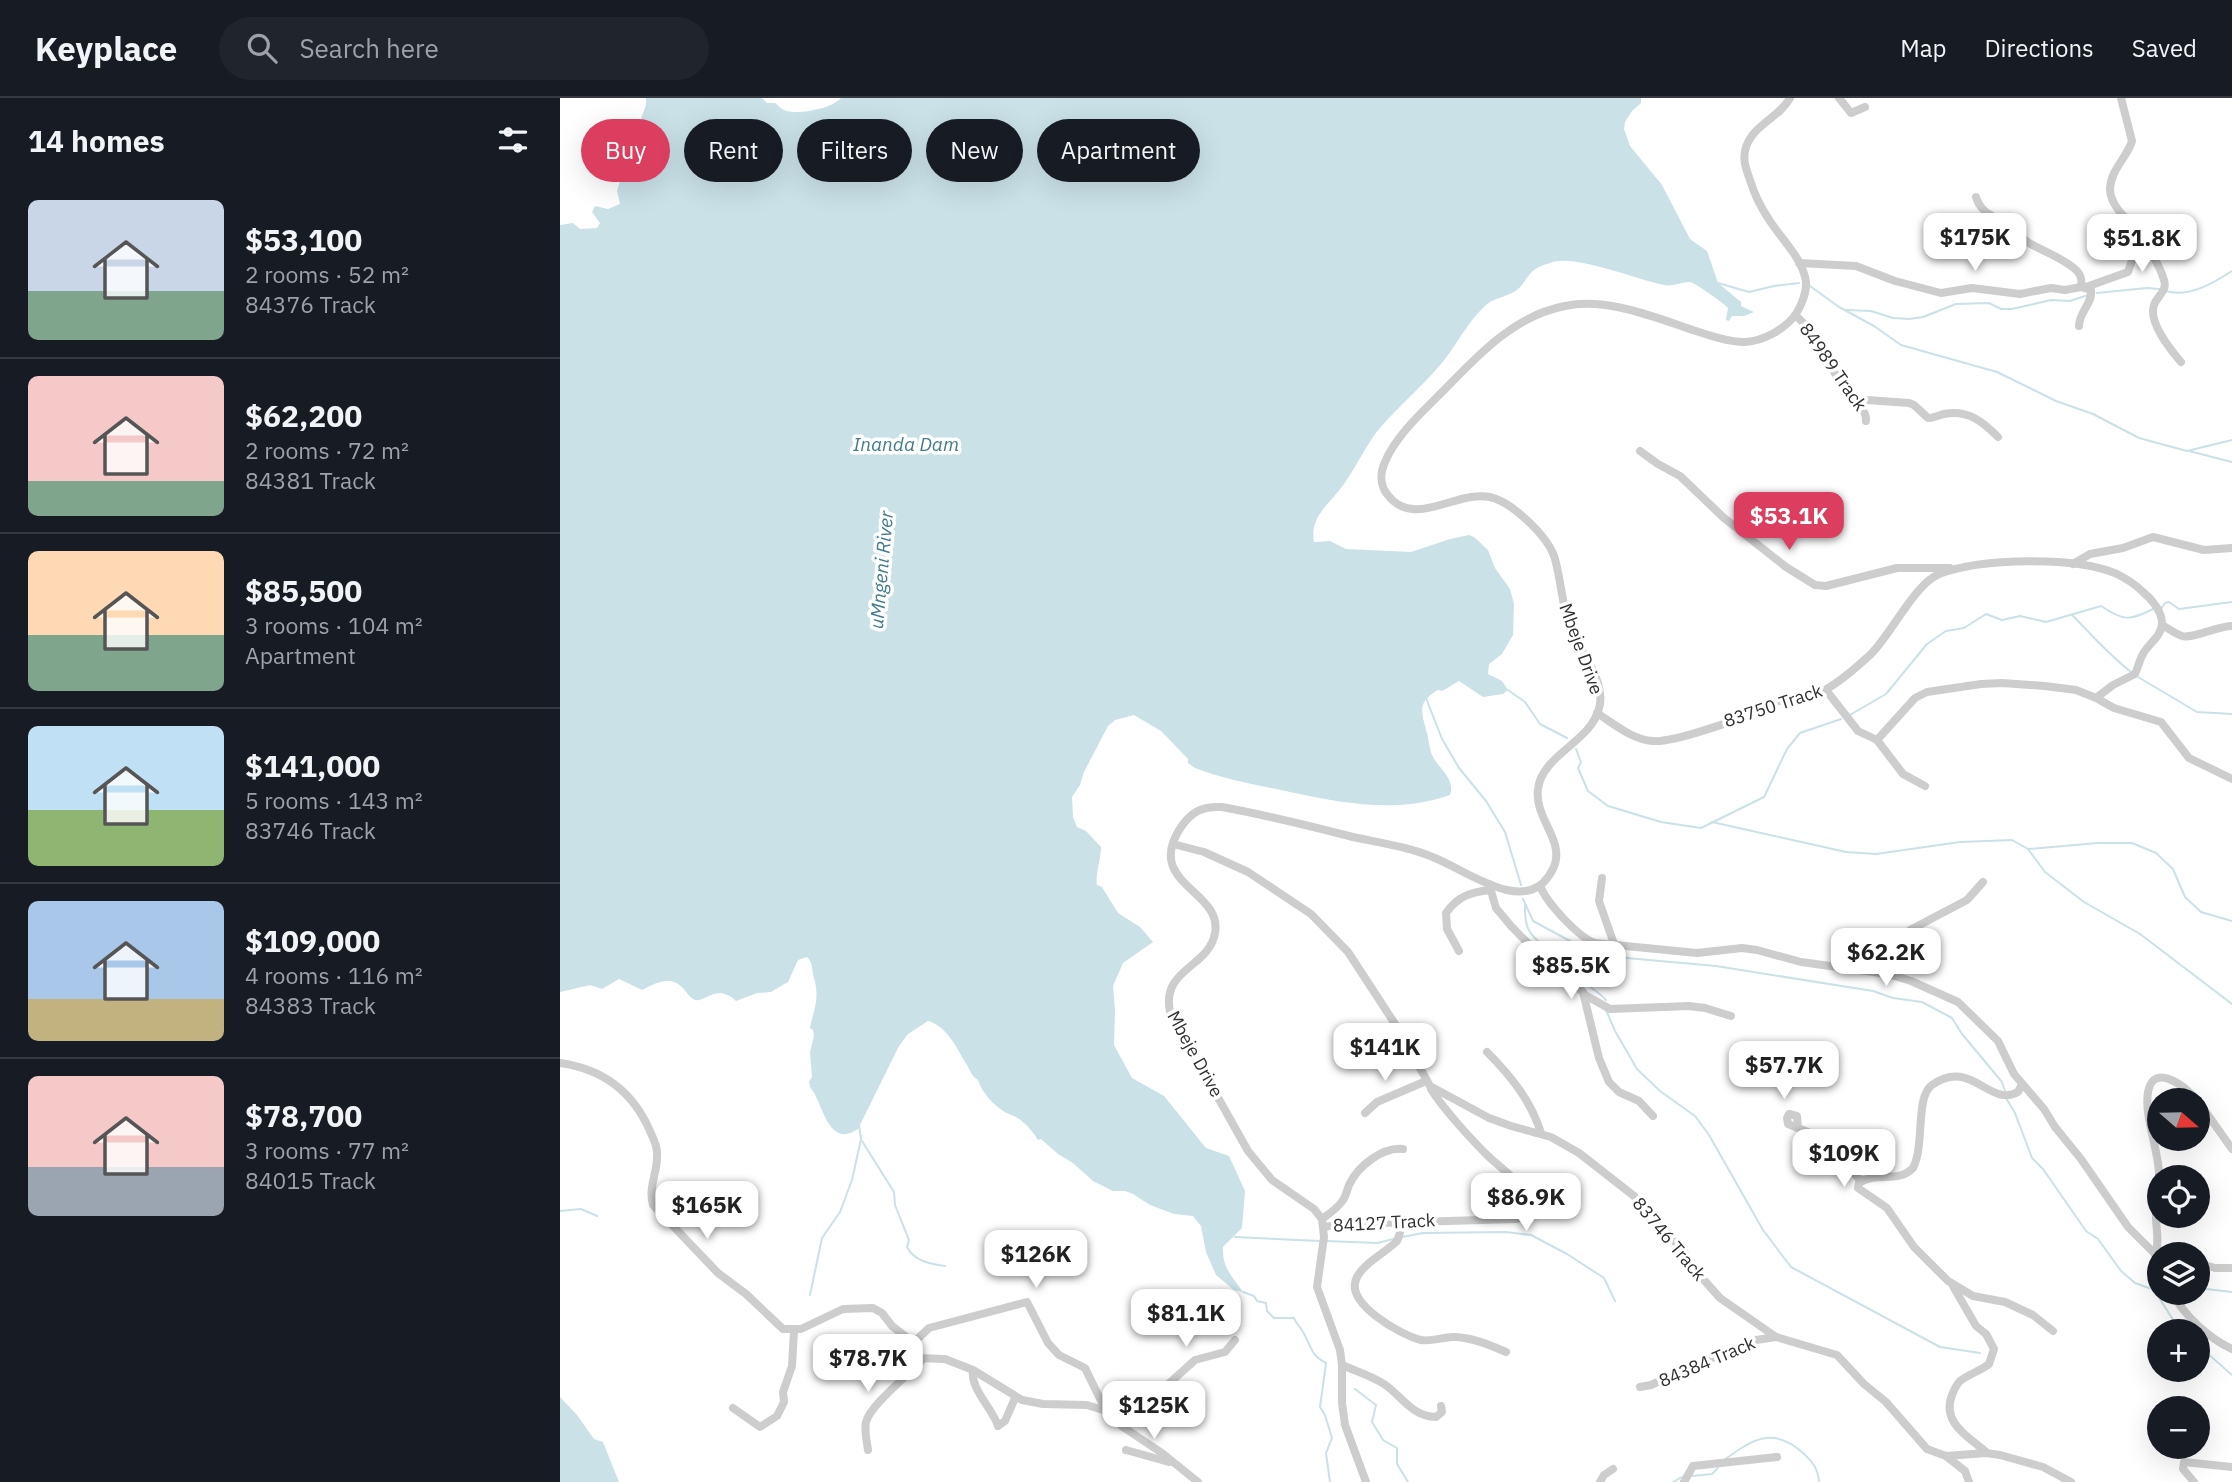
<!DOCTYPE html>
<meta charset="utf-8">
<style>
body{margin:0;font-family:"IBM Plex Sans",sans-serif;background:#20242c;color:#f1f3f6;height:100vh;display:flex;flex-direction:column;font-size:26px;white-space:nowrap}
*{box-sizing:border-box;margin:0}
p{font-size:23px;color:#9ea1a6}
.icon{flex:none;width:38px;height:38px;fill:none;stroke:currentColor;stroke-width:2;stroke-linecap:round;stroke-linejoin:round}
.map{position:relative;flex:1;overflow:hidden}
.details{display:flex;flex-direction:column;background:#171b24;width:560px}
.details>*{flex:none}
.banner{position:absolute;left:21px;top:21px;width:665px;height:63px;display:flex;gap:14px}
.needle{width:46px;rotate:110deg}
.fabs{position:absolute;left:1587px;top:990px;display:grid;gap:14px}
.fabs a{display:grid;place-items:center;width:63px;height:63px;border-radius:50%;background:#171b24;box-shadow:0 7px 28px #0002;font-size:35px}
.price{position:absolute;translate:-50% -60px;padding:0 16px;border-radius:14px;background:#fff;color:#222;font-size:23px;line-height:46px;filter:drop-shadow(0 2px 4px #0008)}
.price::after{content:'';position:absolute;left:50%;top:42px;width:21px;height:16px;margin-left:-10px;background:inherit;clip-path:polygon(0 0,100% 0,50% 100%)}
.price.current{background:#db3e5f;color:#fff}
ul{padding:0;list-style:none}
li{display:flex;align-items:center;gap:21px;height:175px;padding:0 28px}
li+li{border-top:2px solid #363941}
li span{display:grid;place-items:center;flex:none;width:196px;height:140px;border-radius:10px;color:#555}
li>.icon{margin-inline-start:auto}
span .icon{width:84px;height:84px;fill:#fffc;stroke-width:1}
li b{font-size:30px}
h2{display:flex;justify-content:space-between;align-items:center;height:84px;padding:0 28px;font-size:30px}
.chip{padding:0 24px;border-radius:32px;background:#171b24;box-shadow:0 7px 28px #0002;font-size:24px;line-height:63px}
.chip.current{background:#db3e5f;color:#fff}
header{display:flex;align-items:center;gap:42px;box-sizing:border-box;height:98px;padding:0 35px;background:#171b24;border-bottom:2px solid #363941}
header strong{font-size:33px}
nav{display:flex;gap:38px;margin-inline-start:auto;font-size:24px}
.search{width:490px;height:63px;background:#20242c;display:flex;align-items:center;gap:18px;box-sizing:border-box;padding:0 24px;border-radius:38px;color:#9ea1a6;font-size:26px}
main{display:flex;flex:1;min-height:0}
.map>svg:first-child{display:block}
.water{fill:#cae1e8}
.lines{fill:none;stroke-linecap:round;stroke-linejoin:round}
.stream{stroke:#cae1e8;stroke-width:2}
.minor{stroke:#cdcdcd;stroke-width:8}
.labels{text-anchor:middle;stroke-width:7;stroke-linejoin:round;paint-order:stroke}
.street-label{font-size:18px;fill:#303030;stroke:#fff}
.water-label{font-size:19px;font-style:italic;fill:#427b8e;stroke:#fff}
</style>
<header>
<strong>Keyplace</strong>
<div class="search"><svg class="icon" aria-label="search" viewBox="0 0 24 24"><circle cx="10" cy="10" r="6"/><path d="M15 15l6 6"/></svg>Search here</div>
<nav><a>Map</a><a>Directions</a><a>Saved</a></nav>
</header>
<main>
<section class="details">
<h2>14 homes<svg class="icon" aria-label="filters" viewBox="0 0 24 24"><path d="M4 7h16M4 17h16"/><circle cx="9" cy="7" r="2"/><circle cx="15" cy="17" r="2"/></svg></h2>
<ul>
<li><span style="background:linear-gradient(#c9d6e8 65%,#7fa58c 0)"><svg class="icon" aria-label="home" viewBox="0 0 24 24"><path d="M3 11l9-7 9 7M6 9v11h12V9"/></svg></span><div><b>$53,100</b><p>2 rooms · 52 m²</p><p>84376 Track</p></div></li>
<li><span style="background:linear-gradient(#f6c9c9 75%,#7fa58c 0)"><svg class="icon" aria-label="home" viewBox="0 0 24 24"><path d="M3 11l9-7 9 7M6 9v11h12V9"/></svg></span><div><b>$62,200</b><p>2 rooms · 72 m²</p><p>84381 Track</p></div></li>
<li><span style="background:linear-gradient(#ffd9b3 60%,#7fa58c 0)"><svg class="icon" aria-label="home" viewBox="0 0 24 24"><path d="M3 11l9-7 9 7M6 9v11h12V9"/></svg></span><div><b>$85,500</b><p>3 rooms · 104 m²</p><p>Apartment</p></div></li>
<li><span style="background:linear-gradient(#bfe0f5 60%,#8fb573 0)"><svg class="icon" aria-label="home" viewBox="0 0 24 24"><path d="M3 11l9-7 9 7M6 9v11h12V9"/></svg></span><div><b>$141,000</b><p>5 rooms · 143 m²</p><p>83746 Track</p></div></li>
<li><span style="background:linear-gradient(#a9c7e8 70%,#c2b280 0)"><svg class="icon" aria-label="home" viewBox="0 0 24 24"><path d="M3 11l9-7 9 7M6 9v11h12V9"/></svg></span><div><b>$109,000</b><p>4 rooms · 116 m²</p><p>84383 Track</p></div></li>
<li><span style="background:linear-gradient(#f6c9c9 65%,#9aa5b1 0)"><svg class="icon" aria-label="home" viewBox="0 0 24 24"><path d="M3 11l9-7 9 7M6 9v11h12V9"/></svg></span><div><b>$78,700</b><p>3 rooms · 77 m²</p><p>84015 Track</p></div></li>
</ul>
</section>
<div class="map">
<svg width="1672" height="1384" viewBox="0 0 1672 1384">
<rect width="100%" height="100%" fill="#fff"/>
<g class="water">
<path d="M86 0H202L207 5H215C218 7 221 11 224 12 237 18 273 10 281 0H1081V5L1072 13 1065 24 1064 31 1070 48 1102 87 1130 141 1147 153 1158 185 1181 204V208L1194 214 1184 218H1172L1169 223 1166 222 1168 210C1165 206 1134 184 1130 184 1121 184 1113 189 1104 187 1078 182 1012 155 990 165 987 166 979 168 976 171 968 175 965 185 958 191 949 199 935 199 926 207 907 224 897 247 881 266 860 291 835 311 815 336 804 352 795 370 784 386 771 405 749 418 754 444L770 443 786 451 851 454 890 441 909 437 914 439 928 452 935 470 950 491 954 506 953 537 942 556 929 566 928 576 942 583 948 592 943 596 923 599 899 583 882 593 878 592C857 604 861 613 867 635 869 642 869 650 872 657 878 670 896 681 890 697 837 716 783 705 730 694 698 687 666 682 635 670L628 665V661L601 633 574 617 555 622 548 628 524 674 520 687 512 699 513 719 517 729 526 733 541 749C541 761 535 776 537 787L542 789 558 815 580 829 593 844 563 865 553 888 555 912 554 947 572 980 604 998 646 1050 669 1058 685 1093 682 1130 663 1149C662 1170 672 1178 683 1194L674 1192 656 1177 646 1154 641 1128 633 1118 614 1116 590 1107 573 1096 565 1093H553L533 1083 513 1065 498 1056 481 1041 478 1042C474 1036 469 1029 463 1024 457 1018 449 1017 443 1013 432 1005 423 996 418 982 411 978 410 971 405 964 396 948 386 928 368 923L348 936 339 948 298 1031C267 1052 263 1003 250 989L249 984 252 979 250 954 254 938 253 932 250 930C254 910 260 901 254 880 251 871 254 866 247 859L238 862 228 884 211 894 197 895 176 903C158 885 145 904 135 902 130 900 126 894 123 890 110 877 96 885 82 892L59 881 42 891 30 887 0 894V127L13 125 20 131 37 130 40 125 32 114 35 108 48 111 60 106 57 93C58 90 67 59 66 56L63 55 81 32C77 19 88 12 86 0Z"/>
<path d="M0 1299 17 1317 34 1341 43 1344 59 1384H0Z"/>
</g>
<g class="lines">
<g class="stream">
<path d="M1158 185 1189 194 1214 188 1239 185"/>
<path d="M1250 188 1279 209 1314 228 1341 247 1437 274 1496 303 1533 316 1579 340 1627 353 1672 342"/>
<path d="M1606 193C1629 200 1653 185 1672 173"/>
<path d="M1537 195 1587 190 1599 191"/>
<path d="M1286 212 1311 213 1333 220 1349 221 1363 219 1396 206 1429 205 1441 211H1452L1491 202 1510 203 1528 197"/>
<path d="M1629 353 1672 364"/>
<path d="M1601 511 1605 505 1609 504 1619 511 1672 504"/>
<path d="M1512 517C1531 536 1549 557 1571 574"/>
<path d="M1578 579 1637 614 1672 616"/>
<path d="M948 592 965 604 980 626 1007 640"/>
<path d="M866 600 882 641 899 670 926 703 945 734 961 787"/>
<path d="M1290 617 1326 596 1367 546 1386 533 1404 530 1426 516 1442 522 1460 518 1486 524 1541 508C1563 523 1570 523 1593 511"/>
<path d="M1016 651 1021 664 1018 670 1028 693 1048 708 1101 724 1141 730 1204 699 1227 651 1240 635 1281 621"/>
<path d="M1152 724 1286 754 1316 756 1400 744 1452 742 1468 751 1485 774 1524 804 1580 836 1672 906"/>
<path d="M1469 751 1538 745H1572L1596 755 1613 771 1625 799 1641 814 1672 823"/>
<path d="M963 801 973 823 1023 850 1044 858 1156 868 1313 893 1333 900 1362 904 1392 920 1402 936 1442 984 1445 993"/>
<path d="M965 807C964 836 973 838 992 856 1000 864 1006 874 1016 880 1027 887 1037 892 1046 902"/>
<path d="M1046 912 1055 933 1077 971 1100 993 1135 1018 1149 1037 1203 1132 1231 1169 1380 1249 1420 1255"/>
<path d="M1446 1000 1455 1015 1472 1060 1483 1071 1526 1133 1538 1141 1561 1173 1575 1185 1600 1194"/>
<path d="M302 1043 334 1094 335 1107 349 1142 347 1149C354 1163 370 1166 385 1168"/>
<path d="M0 1113 21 1111 37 1118"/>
<path d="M675 1139 760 1143"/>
<path d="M842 1139 863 1135 946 1134 971 1137 1007 1156 1044 1180 1055 1203"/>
<path d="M766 1143 818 1145 833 1141"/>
<path d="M1638 1190 1672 1194"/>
<path d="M683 1194 694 1198 697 1203 706 1205 707 1213 714 1220H734C736 1226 740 1228 743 1234 751 1247 750 1257 766 1265L760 1309 765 1317 772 1340 766 1355 770 1384"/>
<path d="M1596 1195 1617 1228 1623 1234"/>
<path d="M250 1197 262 1140 280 1114 292 1082 301 1041 299 1027"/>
<path d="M1638 1247 1672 1277"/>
<path d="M795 1291 816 1307 812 1324 823 1342 837 1350V1366L848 1384"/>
<path d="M1164 1362C1193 1341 1213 1328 1243 1355 1253 1364 1258 1371 1259 1384"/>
<path d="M1132 1378 1152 1376 1158 1370"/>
<path d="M1113 1384 1122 1379"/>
</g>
<g class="minor">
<path d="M1279 0 1291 15 1305 9"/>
<path d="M1561 0 1572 43C1567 60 1550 72 1550 92 1551 110 1570 123 1580 136 1586 144 1600 169 1603 179 1609 193 1598 196 1594 207 1588 224 1610 251 1621 264"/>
<path d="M1416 99C1421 115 1431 116 1443 124 1453 130 1460 139 1469 145 1483 153 1507 162 1517 173 1522 178 1522 183 1521 189"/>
<path d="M1239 165 1296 168 1335 183 1381 195 1412 190 1460 196 1491 190 1505 192 1521 189 1531 192C1533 205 1519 214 1519 228"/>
<path d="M1526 189 1568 174 1572 162 1567 122"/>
<path d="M1235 217C1260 238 1268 271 1289 296 1296 305 1307 312 1306 323"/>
<path d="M1293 301 1349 305 1354 307 1368 320C1374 320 1379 317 1384 316 1408 311 1423 324 1438 339"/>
<path d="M1080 353 1098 366 1120 378 1164 420 1226 469 1255 487 1266 488 1337 470H1390"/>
<path d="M1513 466 1530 456 1563 450 1593 439 1644 452 1672 450"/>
<path d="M1602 527C1608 530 1615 536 1622 538 1632 541 1658 528 1672 528"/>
<path d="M1266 592 1298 633 1317 642 1343 676 1365 688"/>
<path d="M1037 615C1054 626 1073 642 1093 643 1113 645 1180 621 1200 612 1206 609 1212 605 1219 603 1234 598 1251 600 1265 592 1281 583 1297 569 1311 556 1331 536 1355 486 1379 476 1422 460 1515 458 1557 476 1567 481 1576 487 1583 494 1592 501 1602 514 1602 525 1602 538 1588 546 1583 556 1579 563 1578 570 1575 576L1553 587 1536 600 1554 610 1601 624 1629 660 1672 681"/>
<path d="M1317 642 1355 600 1367 594 1421 586 1442 585 1485 588 1516 592 1536 600"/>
<path d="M613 746 644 754 688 774 751 816 788 854 837 929 870 988 929 1020 951 1028 991 1039 1019 1055 1074 1098 1093 1122 1122 1151 1143 1181 1160 1200 1216 1239 1277 1257 1304 1286 1326 1304 1367 1351 1386 1358 1426 1355 1440 1357 1483 1369 1511 1384"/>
<path d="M1042 780 1039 803 1054 846"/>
<path d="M929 786 936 810 951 828 991 869 1023 894 1039 960 1049 984 1059 994 1079 1003 1093 1018"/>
<path d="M980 788C987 805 1018 839 1035 845L1137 855 1182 850 1197 852 1241 864 1328 876 1351 883 1398 904 1438 943 1454 976 1484 1011 1495 1029 1521 1061 1568 1129 1595 1156 1600 1168"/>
<path d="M899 853 887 831 886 815C898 798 911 794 930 792"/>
<path d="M1328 876 1336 851 1350 832 1407 802 1423 784"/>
<path d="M1025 897 1050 911 1129 908 1145 910 1171 918"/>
<path d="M927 954C951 978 971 1003 981 1035"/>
<path d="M0 965C43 971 73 994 90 1033 94 1042 98 1050 97 1059 97 1076 88 1090 93 1107L158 1175 186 1196 223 1231H241L283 1211 313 1210 322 1215 332 1228 350 1242 359 1260 385 1261 413 1272 462 1302 483 1306 527 1307 546 1313 563 1329 602 1355 638 1384"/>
<path d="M1462 986 1458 994C1429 1010 1411 959 1372 987 1355 999 1365 1048 1353 1070 1338 1086 1316 1073 1299 1085L1298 1090 1327 1110 1354 1149 1388 1183 1413 1198 1445 1204 1473 1217 1493 1233"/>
<path d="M1638 1003 1672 1051"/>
<path d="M805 1015 817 1004 866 983"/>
<path d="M1238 1030 1237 1018 1229 1016 1227 1020 1228 1026 1255 1037 1271 1049 1301 1083"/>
<path d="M762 1121C769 1116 778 1110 783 1102 786 1098 787 1092 789 1087 798 1068 822 1049 843 1051"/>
<path d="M839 1125 840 1135 837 1143C825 1155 805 1164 797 1179 783 1205 841 1237 861 1242 872 1244 883 1239 893 1239 911 1239 930 1247 946 1254"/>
<path d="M763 1129 786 1126 956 1121C964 1120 972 1118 971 1108 970 1089 937 1068 925 1055 910 1040 881 1008 871 991"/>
<path d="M1597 1153H1608L1617 1150 1627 1157"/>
<path d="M1595 1156C1600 1144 1596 1132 1596 1119 1596 1104 1600 1090 1599 1075 1598 1050 1584 1018 1588 994 1594 962 1628 991 1638 1003"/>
<path d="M1638 1165 1655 1170H1672"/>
<path d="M1393 1188 1416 1228 1426 1236 1434 1251 1429 1266C1420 1273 1409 1276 1400 1283 1396 1287 1394 1292 1392 1297 1381 1325 1409 1339 1426 1354"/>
<path d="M1612 1195C1625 1218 1648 1240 1672 1251"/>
<path d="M352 1246 369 1230 467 1204 488 1245 499 1257 525 1270 546 1313"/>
<path d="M782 1267C796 1273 812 1278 824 1286 842 1298 851 1318 876 1319L882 1314 881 1308"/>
<path d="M413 1272C410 1291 433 1311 438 1328L445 1323 455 1300"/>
<path d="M1080 1289 1091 1287 1144 1263 1179 1251 1196 1242 1216 1239"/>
<path d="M604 1290 635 1262 665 1254 675 1242"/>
<path d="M173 1310 200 1329 217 1318 224 1304 223 1294 232 1268 234 1233"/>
<path d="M308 1352C307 1344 304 1333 306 1324 311 1306 349 1277 363 1261"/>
<path d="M566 1352 609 1364"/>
<path d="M1386 1358 1405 1373 1409 1384"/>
<path d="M806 1384 785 1327 782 1305V1267L780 1252 757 1189 764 1139 762 1121 754 1111 712 1082 688 1053 610 914C601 870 649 870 655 835 663 792 583 786 621 729 632 713 643 708 662 709 706 717 750 728 793 739 821 745 849 749 875 760 905 772 962 816 988 779 996 768 998 759 995 747 990 729 975 711 978 691 981 663 1016 648 1031 627 1037 619 1042 606 1040 596 1038 572 1017 549 1009 527 1002 505 1001 483 995 461 989 439 952 404 930 399 896 392 853 432 827 396 820 387 820 375 825 364 837 335 867 310 889 287 922 253 957 217 1005 208 1048 199 1096 220 1136 233 1151 238 1169 244 1185 244 1204 243 1225 231 1236 216 1241 208 1247 194 1246 184 1243 160 1220 140 1208 120 1200 108 1194 95 1190 82 1186 71 1182 61 1186 49 1194 26 1219 20 1230 0"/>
<path d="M1040 1384 1044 1377 1053 1371"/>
<path d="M1124 1384 1133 1368 1217 1359"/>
<path d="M1634 1384 1623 1371 1624 1364 1672 1369"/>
</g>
</g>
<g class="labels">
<g class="street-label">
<text transform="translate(1273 269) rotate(55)" y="6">84989 Track</text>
<text transform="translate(1021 551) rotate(70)" y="6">Mbeje Drive</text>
<text transform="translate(1213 608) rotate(-18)" y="6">83750 Track</text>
<text transform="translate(635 956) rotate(61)" y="6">Mbeje Drive</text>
<text transform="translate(824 1125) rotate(-3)" y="6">84127 Track</text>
<text transform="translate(1109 1141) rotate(50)" y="6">83746 Track</text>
<text transform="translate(1147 1264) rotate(-23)" y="6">84384 Track</text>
</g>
<g class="water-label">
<text x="346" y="353">Inanda Dam</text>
<text transform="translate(321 472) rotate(-85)" y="7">uMngeni River</text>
</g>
</g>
</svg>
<div class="fabs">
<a><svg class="needle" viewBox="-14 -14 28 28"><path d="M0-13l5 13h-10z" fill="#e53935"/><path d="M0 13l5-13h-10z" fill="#9ea1a6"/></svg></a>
<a><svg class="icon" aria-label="locate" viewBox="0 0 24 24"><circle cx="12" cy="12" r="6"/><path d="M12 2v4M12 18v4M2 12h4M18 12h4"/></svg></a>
<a><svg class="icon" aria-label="layers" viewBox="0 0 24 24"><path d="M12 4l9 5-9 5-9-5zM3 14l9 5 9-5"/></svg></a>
<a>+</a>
<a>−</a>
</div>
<b class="price" style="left:1415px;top:175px">$175K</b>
<b class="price" style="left:1582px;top:176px">$51.8K</b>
<b class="price current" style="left:1229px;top:454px">$53.1K</b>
<b class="price" style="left:1326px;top:890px">$62.2K</b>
<b class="price" style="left:1011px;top:903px">$85.5K</b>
<b class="price" style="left:825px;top:985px">$141K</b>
<b class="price" style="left:1224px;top:1003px">$57.7K</b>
<b class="price" style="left:1284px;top:1091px">$109K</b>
<b class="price" style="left:966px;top:1135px">$86.9K</b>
<b class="price" style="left:147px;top:1143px">$165K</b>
<b class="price" style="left:476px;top:1192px">$126K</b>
<b class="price" style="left:626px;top:1251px">$81.1K</b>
<b class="price" style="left:308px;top:1296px">$78.7K</b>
<b class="price" style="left:594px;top:1343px">$125K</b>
<div class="banner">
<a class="chip current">Buy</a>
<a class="chip">Rent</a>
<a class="chip">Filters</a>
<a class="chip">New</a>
<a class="chip">Apartment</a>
</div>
</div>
</main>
